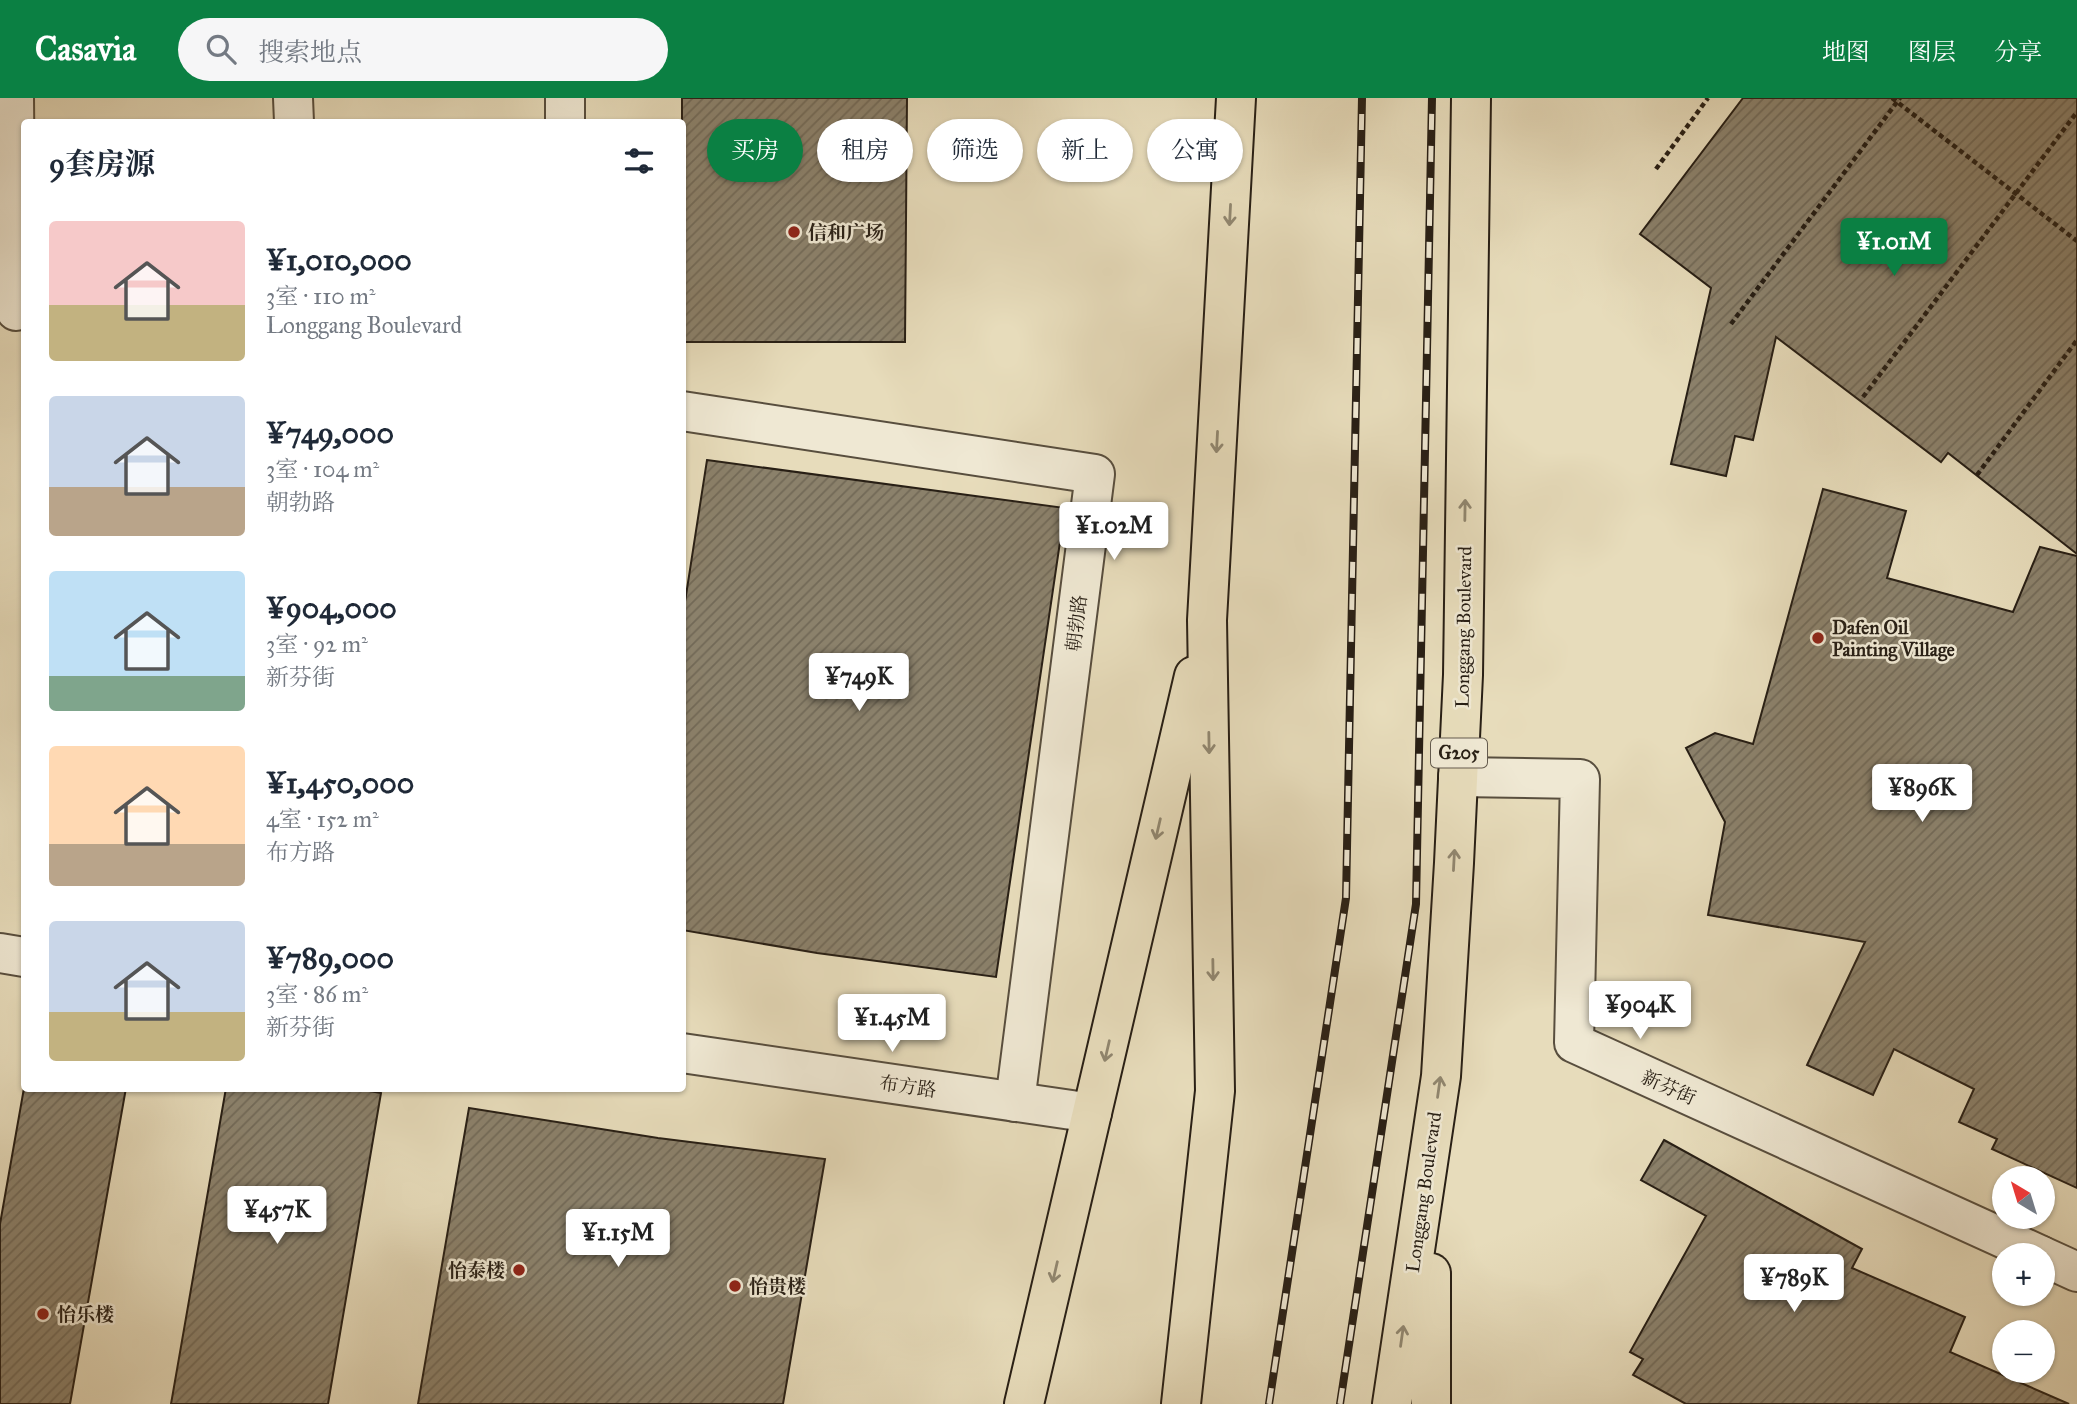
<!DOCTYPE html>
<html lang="zh">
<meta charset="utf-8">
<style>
body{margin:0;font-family:"IM FELL Great Primer","Noto Serif SC",serif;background:#f6f6f7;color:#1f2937;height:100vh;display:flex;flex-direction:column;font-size:26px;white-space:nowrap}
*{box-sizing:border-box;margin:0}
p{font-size:23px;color:#747a83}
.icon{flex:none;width:38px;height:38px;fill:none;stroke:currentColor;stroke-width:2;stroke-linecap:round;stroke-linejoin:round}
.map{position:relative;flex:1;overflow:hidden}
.drawer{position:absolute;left:21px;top:21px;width:665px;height:973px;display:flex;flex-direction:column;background:#fff;border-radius:7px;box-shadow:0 2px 5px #0004}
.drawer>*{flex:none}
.top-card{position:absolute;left:707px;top:21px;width:665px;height:63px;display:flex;gap:14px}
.needle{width:46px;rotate:322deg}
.buttons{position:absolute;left:1992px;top:1068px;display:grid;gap:14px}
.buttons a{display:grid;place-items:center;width:63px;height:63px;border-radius:50%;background:#fff;box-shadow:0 2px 5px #0004;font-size:35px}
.price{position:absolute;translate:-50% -60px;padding:0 16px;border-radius:7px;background:#fff;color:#222;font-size:23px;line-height:46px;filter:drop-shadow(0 2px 4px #0008)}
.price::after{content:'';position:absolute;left:50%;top:42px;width:21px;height:16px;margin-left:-10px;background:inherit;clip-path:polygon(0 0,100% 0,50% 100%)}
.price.selected{background:#0b8043;color:#fff}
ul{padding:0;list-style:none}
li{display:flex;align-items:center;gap:21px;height:175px;padding:0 28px}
li span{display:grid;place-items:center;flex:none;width:196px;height:140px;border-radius:7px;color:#555}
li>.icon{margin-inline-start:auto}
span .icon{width:84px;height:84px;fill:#fffc;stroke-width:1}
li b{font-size:30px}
h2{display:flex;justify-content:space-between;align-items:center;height:84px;padding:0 28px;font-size:30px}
.pill{padding:0 24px;border-radius:32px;background:#fff;box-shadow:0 2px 5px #0004;font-size:24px;line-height:63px}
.pill.selected{background:#0b8043;color:#fff}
header{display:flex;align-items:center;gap:42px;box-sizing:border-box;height:98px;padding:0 35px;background:#0b8043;color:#fff}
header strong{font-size:33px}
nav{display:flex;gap:38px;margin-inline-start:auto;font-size:24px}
.search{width:490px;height:63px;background:#f6f6f7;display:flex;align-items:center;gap:18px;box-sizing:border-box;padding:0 24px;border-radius:38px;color:#747a83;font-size:26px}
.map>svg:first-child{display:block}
.building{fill:url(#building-hatch);stroke:#281f15;stroke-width:2}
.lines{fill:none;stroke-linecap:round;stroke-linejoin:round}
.street-casing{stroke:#584e3e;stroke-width:42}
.highway-casing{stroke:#281f15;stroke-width:42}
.path{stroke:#281f15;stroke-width:4.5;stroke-dasharray:5 3.5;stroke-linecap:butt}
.street{stroke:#efe8d3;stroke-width:38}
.highway{stroke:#e7dcbb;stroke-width:38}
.rail-casing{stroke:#281f15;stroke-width:8}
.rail{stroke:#efe8d3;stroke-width:5;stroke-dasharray:16;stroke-linecap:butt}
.oneway{stroke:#918770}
.poi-dot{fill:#8f2418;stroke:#efe8d3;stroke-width:2.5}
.labels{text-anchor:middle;stroke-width:5;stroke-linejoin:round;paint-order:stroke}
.shield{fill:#efe8d3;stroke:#645b4e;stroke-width:2}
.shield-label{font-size:18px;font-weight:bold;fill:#281f15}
.poi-label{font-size:19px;font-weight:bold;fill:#281f15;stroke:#efe8d3;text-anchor:start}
.street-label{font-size:19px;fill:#281f15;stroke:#efe8d3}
</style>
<header>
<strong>Casavia</strong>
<div class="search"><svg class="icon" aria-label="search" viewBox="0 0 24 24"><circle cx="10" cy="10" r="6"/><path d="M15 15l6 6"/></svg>搜索地点</div>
<nav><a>地图</a><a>图层</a><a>分享</a></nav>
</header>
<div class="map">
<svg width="2077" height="1306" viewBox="0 0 2077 1306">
<defs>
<pattern id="building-hatch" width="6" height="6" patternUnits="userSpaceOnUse" patternTransform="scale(1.75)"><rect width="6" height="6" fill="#8b816b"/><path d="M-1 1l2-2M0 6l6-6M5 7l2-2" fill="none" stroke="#726957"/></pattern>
</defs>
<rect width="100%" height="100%" fill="#e7dcbb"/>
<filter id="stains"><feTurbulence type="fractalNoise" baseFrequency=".00286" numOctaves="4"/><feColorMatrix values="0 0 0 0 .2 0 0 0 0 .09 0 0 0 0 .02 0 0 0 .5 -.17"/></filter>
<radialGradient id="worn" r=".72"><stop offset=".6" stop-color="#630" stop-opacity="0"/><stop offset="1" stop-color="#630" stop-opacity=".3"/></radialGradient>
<g class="building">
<path d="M682 0H907L905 244H682Z"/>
<path d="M1743 0H2077V456L1948 355 1941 364 1776 239 1753 342 1735 338 1726 378 1671 366 1711 190 1640 136Z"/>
<path d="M707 362 1065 410 996 879 817 855 682 832V523Z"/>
<path d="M1823 391 1906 413 1887 480 2013 514 2040 449 2077 458V1090L1992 1051 1997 1041 1959 1024 1974 991 1894 951 1873 997 1807 967 1865 844 1708 817 1725 724 1686 650 1715 635 1753 646Z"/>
<path d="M24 990H126L70 1306H0V1126Z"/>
<path d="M226 990H352L381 995 328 1306H171Z"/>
<path d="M469 1010 658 1040 825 1061 783 1306H418Z"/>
<path d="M1664 1042 1862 1151 1852 1170 1965 1219 1950 1254 2069 1306H1686L1633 1277 1643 1261 1630 1254 1706 1118 1641 1082Z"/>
</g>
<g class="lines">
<defs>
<g id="street">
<path d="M14 0 16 213"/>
<path d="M293 0 294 24"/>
<path d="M565 24V0"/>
<path d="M682 313 1095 376 1015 1004"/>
<path d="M1458 679 1580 681 1574 945 2040 1157"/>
<path d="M0 855 24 859"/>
<path d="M682 955 1092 1015"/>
<path d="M2042 1158 2077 1174"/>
</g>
<g id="highway">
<path d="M1024 1306 1194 578"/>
<path d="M1181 1306 1215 993 1207 522 1236 0"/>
<path d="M1392 1306 1441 978 1454 765 1463 577 1471 0"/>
<path d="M1431 1306V1175"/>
</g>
</defs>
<use href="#street" class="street-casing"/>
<use href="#highway" class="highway-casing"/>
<g class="path">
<path d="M1892 0 2077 143"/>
<path d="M1656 71 1708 0"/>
<path d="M1731 226 1900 0"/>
<path d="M1863 299 2077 14"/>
<path d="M1977 377 2077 242"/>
</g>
<use href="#street" class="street"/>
<use href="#highway" class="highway"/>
<defs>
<g id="rail">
<path d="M1269 1306 1346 800 1362 0"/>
<path d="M1340 1306 1416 806 1432 0"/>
</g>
</defs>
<use href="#rail" class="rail-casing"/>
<use href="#rail" class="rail"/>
</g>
<defs><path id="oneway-shaft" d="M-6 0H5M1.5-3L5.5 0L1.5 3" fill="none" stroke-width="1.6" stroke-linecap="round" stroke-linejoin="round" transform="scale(1.75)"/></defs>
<g class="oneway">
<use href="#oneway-shaft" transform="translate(1230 117) rotate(93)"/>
<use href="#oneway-shaft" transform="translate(1217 344) rotate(93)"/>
<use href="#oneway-shaft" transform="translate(1465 412) rotate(-89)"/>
<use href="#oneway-shaft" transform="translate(1209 645) rotate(89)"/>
<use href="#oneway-shaft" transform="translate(1158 731) rotate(103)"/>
<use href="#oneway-shaft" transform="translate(1454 762) rotate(-87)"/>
<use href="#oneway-shaft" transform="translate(1213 872) rotate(89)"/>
<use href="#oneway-shaft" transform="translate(1107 953) rotate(103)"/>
<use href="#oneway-shaft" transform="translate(1439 989) rotate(-82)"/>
<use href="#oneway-shaft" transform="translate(1055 1174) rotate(103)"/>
<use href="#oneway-shaft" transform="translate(1402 1238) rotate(-82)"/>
</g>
<g class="poi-dot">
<circle cx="794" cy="134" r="7"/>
<circle cx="1818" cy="540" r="7"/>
<circle cx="519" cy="1172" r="7"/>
<circle cx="735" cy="1188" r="7"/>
<circle cx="43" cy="1216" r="7"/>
</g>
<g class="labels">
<rect class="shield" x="1431" y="640.5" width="56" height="29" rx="5"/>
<g class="shield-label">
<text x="1459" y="661">G205</text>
</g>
<g class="poi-label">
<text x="808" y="141">信和广场</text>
<text x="1832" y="536">Dafen Oil<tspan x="1832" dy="22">Painting Village</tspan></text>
<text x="505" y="1179" text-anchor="end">怡泰楼</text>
<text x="749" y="1195">怡贵楼</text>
<text x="57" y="1223">怡乐楼</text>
</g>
<g class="street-label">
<text transform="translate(1076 525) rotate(-83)" y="7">朝勃路</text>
<text transform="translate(1463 529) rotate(-89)" y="7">Longgang Boulevard</text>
<text transform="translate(908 988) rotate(8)" y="7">布方路</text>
<text transform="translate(1669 989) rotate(24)" y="7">新芬街</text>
<text transform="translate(1423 1094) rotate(-82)" y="7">Longgang Boulevard</text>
</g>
</g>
<rect width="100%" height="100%" filter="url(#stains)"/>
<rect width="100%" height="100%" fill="url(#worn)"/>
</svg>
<div class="buttons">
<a><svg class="needle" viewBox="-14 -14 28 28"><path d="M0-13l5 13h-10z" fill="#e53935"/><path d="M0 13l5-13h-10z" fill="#747a83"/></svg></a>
<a>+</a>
<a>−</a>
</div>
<b class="price selected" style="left:1894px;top:180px">¥1.01M</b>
<b class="price" style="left:1114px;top:464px">¥1.02M</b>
<b class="price" style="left:859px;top:615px">¥749K</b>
<b class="price" style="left:1922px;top:726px">¥896K</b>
<b class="price" style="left:1640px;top:943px">¥904K</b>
<b class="price" style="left:892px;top:956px">¥1.45M</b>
<b class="price" style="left:277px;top:1148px">¥457K</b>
<b class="price" style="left:618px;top:1171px">¥1.15M</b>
<b class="price" style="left:1794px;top:1216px">¥789K</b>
<div class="top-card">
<a class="pill selected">买房</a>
<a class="pill">租房</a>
<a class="pill">筛选</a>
<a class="pill">新上</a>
<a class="pill">公寓</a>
</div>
<section class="drawer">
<h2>9套房源<svg class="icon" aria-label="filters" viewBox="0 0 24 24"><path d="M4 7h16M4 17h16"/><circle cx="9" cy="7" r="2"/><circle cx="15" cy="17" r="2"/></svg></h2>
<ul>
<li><span style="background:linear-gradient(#f6c9c9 60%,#c2b280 0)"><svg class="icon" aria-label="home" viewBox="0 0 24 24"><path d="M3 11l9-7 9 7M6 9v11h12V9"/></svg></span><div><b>¥1,010,000</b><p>3室 · 110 m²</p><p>Longgang Boulevard</p></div></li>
<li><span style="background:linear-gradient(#c9d6e8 65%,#b9a48a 0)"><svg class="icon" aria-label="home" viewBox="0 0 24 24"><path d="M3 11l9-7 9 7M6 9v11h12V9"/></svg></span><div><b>¥749,000</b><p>3室 · 104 m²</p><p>朝勃路</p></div></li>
<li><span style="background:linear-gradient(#bfe0f5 75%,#7fa58c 0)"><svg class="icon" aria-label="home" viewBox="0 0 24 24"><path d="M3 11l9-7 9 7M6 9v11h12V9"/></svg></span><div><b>¥904,000</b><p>3室 · 92 m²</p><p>新芬街</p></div></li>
<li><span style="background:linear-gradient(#ffd9b3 70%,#b9a48a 0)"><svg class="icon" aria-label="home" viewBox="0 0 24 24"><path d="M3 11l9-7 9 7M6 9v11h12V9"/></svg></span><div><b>¥1,450,000</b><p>4室 · 152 m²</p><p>布方路</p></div></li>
<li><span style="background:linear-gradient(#c9d6e8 65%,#c2b280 0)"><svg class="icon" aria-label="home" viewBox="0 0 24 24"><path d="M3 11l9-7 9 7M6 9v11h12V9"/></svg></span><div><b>¥789,000</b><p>3室 · 86 m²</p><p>新芬街</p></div></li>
</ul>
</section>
</div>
